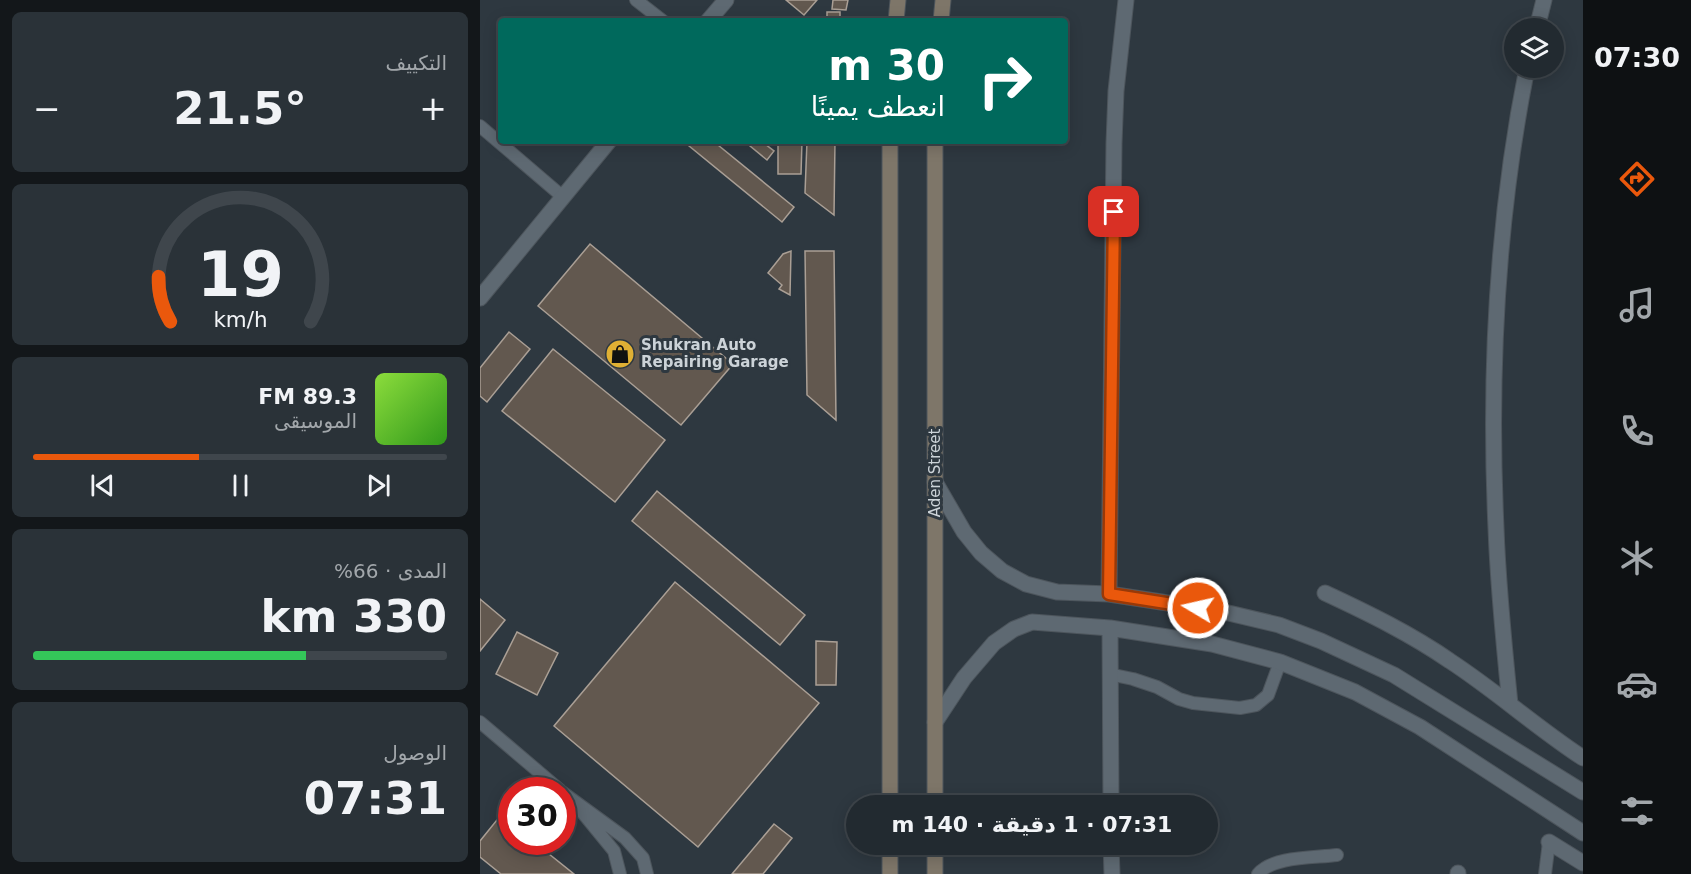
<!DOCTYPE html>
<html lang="ar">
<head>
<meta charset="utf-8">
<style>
	:root { --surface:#222a30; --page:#2a3238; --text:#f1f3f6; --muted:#a2a7ab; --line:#3f464c; --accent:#ea580c }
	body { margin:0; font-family:"DejaVu Sans","Noto Sans Arabic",sans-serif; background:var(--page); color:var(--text); direction:rtl; height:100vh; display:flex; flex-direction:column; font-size:22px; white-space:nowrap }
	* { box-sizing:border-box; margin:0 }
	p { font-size:20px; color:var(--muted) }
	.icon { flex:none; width:33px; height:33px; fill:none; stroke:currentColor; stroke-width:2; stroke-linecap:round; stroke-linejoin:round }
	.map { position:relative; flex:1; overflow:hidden; direction:ltr }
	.panel { display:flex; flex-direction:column; gap:12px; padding:12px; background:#13171a; width:480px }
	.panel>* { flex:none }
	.top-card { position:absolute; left:18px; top:18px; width:570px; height:126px; border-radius:6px; box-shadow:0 3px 15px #0003,0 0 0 2px var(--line); direction:rtl; background:#00695c; color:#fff; overflow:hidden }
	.controls { position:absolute; left:1024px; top:18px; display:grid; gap:12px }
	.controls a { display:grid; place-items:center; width:60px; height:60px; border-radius:50%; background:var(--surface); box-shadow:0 3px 15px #0003,0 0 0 2px var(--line); font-size:30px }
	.speed { position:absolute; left:18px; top:777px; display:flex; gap:12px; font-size:30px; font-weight:700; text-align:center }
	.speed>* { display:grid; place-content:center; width:78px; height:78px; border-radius:50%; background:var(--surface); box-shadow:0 3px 15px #0003,0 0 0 2px var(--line); line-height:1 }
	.speed .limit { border:9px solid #d22; background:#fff; color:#111 }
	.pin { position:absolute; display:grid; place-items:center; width:51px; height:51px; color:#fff; margin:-26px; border-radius:12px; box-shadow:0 3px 9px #0006 }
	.me { position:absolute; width:66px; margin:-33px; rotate:279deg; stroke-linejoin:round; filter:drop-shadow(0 0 4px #0008) }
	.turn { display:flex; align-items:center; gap:21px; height:126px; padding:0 24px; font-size:27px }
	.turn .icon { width:78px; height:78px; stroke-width:2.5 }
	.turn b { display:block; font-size:42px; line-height:51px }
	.big { font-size:45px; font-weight:700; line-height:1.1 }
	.panel .tile { flex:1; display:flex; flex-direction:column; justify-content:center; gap:9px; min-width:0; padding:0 21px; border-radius:9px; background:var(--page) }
	.panel .dial { align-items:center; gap:0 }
	.dial svg { height:156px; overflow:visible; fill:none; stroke:var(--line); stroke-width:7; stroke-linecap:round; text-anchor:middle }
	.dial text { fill:var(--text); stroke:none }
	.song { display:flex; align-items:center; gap:18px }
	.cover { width:72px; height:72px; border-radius:9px; background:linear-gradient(135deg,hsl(90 70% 55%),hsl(110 70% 35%)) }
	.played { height:6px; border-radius:3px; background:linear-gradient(90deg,var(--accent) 40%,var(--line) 40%) }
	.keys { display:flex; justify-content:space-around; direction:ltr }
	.heat { display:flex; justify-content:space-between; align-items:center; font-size:33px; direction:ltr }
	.charge { height:9px; border-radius:4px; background:linear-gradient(90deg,#34c759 66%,var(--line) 0) }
	.trip { position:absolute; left:366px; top:795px; width:372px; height:60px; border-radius:30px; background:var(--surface); box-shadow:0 3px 15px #0003,0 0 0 2px var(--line); font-weight:700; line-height:60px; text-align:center; direction:rtl }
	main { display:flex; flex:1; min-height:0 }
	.tabs { display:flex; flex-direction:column; width:108px; justify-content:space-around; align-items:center; background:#0e1113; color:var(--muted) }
	.tabs .icon { width:42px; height:42px }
	.tabs .current { color:var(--accent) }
	.tabs b { font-size:27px; color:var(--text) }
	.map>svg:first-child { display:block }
</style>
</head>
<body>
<main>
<nav class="tabs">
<b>07:30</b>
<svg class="icon current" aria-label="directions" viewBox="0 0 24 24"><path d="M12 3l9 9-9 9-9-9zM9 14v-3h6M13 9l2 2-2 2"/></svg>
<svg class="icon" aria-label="music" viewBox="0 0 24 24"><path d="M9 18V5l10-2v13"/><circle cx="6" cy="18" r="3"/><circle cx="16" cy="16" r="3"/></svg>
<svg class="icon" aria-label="phone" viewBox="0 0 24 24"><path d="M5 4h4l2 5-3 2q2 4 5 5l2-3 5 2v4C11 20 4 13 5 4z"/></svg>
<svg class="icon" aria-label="climate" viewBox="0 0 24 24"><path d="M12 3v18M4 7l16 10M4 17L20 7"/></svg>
<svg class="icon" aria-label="car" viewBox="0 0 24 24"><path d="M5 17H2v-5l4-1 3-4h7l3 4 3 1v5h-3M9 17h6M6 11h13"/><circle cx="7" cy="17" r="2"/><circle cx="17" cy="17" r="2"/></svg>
<svg class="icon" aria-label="filters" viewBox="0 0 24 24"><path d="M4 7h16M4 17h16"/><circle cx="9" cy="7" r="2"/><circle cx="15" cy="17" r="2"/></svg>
</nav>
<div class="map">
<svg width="1103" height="874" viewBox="0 0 1103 874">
	<rect width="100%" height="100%" fill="#2e3840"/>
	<path fill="#62584f" stroke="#aa9f95" stroke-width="1.5" d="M306 0H337L324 15Z
		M353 0H368L366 10 352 9Z
		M347 12H360V21H347Z
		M203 141H233L314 207 302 222Z
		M264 141H281L294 151 287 160Z
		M298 141H322L321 174H298Z
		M327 141H355L354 215 325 193Z
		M110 244 253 364 201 425 58 306Z
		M311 251 310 295 299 289 302 285 288 273 303 254Z
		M325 251H354L356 420 327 395Z
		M29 332 50 349 7 402 0 396V368Z
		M73 349 185 440 135 502 22 411Z
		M177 491 325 615 300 645 152 521Z
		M195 582 339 703 218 847 74 726Z
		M0 599 25 620 0 651Z
		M37 632 78 653 57 695 16 674Z
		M336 641 357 642 356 685H336Z
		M21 815 32 823V842H54L94 874H21L0 857V841Z
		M294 824 312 838 283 874H252Z"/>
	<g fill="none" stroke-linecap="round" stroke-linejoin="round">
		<g stroke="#4d555c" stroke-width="14">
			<path id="lane" d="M156 0 183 21
				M0 126 83 197
				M629 674 653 679 677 687 699 699 713 703 760 708 776 705 788 695 800 662
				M0 722 80 790
				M82 792 145 838 163 858 167 874
				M102 812 134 851 140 874
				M778 874C793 856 834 858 857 855
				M1065 874 1069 842"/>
		</g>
		<g stroke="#4d555c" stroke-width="17">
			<path id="street" d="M228 21 246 0
				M1057 28 1064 0
				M0 298 129 141
				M455 482 484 532 501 553 522 571 546 584 577 592 629 594 740 611 799 625 841 641 914 675 1103 792
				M845 593C888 613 931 634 970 661 1016 691 1057 728 1103 758
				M629 594 634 143 636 91 646 0
				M630 628 631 806
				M1030 704C1024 645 1018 587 1016 528 1009 376 1017 217 1047 68
				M455 722 484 678 514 643 534 629 552 622 630 628 732 644 800 662 875 692 940 727 1103 833
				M1069 842 1103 863
				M631 844 632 874
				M978 873V874"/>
		</g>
		<g stroke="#4d555c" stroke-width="17">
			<path id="secondary" d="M416 21 418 0
				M461 21 463 0
				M455 141V806
				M410 806V141
				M455 844V874
				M410 874V844"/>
		</g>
		<use href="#lane" stroke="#5e6972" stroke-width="12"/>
		<use href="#street" stroke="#5e6972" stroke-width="15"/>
		<use href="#secondary" stroke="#7e7669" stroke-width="15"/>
	</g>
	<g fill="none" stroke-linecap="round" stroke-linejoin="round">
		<g stroke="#983908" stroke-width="15">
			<path id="route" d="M634 212 629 594 718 608"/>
		</g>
		<use href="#route" stroke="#ea580c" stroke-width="10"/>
	</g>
	<defs>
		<g id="shop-disc" transform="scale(1.5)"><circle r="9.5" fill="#e0b034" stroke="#2e3840"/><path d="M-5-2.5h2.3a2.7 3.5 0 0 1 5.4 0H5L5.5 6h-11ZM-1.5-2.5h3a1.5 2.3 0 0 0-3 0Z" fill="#111"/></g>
	</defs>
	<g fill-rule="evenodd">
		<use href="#shop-disc" x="140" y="354"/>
	</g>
	<g text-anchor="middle" stroke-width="6" stroke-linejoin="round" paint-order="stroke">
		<g font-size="15" font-weight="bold" fill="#ccd3d8" stroke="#2e3840" text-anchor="start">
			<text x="161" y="350">Shukran Auto<tspan x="161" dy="17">Repairing Garage</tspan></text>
		</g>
		<g font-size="15" fill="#ccd3d8" stroke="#2e3840">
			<text transform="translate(455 473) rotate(-90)" y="5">Aden Street</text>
		</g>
	</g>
</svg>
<div class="controls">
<a><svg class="icon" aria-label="layers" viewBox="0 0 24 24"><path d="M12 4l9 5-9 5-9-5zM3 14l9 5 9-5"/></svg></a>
</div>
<div class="speed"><div class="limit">30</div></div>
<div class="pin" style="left:634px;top:212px;background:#d93025"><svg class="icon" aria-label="arrive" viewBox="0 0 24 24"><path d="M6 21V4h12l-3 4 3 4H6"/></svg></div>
<svg class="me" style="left:718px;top:608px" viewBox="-20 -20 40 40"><circle r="17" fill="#ea580c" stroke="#fff" stroke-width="3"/><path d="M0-11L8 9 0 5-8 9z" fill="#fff"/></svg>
<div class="trip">07:31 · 1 دقيقة · 140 m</div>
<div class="top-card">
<div class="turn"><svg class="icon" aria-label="right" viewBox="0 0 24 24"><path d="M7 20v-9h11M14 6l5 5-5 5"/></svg><div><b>30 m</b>انعطف يمينًا</div></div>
</div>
</div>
<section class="panel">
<div class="tile"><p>التكييف</p>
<div class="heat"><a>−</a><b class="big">21.5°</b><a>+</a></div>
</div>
<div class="tile dial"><svg viewBox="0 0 100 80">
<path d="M14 69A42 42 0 1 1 86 69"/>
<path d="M14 69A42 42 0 0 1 8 46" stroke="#ea580c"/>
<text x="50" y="56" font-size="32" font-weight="700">19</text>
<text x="50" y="72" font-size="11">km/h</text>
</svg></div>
<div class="tile">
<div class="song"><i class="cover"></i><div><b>89.3 FM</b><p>الموسيقى</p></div></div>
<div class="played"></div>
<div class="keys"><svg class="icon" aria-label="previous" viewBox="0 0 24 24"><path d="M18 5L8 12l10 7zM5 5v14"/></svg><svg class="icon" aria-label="pause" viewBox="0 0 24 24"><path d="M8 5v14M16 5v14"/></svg><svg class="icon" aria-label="next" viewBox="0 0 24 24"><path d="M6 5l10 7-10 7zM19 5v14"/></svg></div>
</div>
<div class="tile"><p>المدى · 66%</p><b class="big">330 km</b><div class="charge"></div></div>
<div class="tile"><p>الوصول</p><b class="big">07:31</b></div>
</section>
</main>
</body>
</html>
